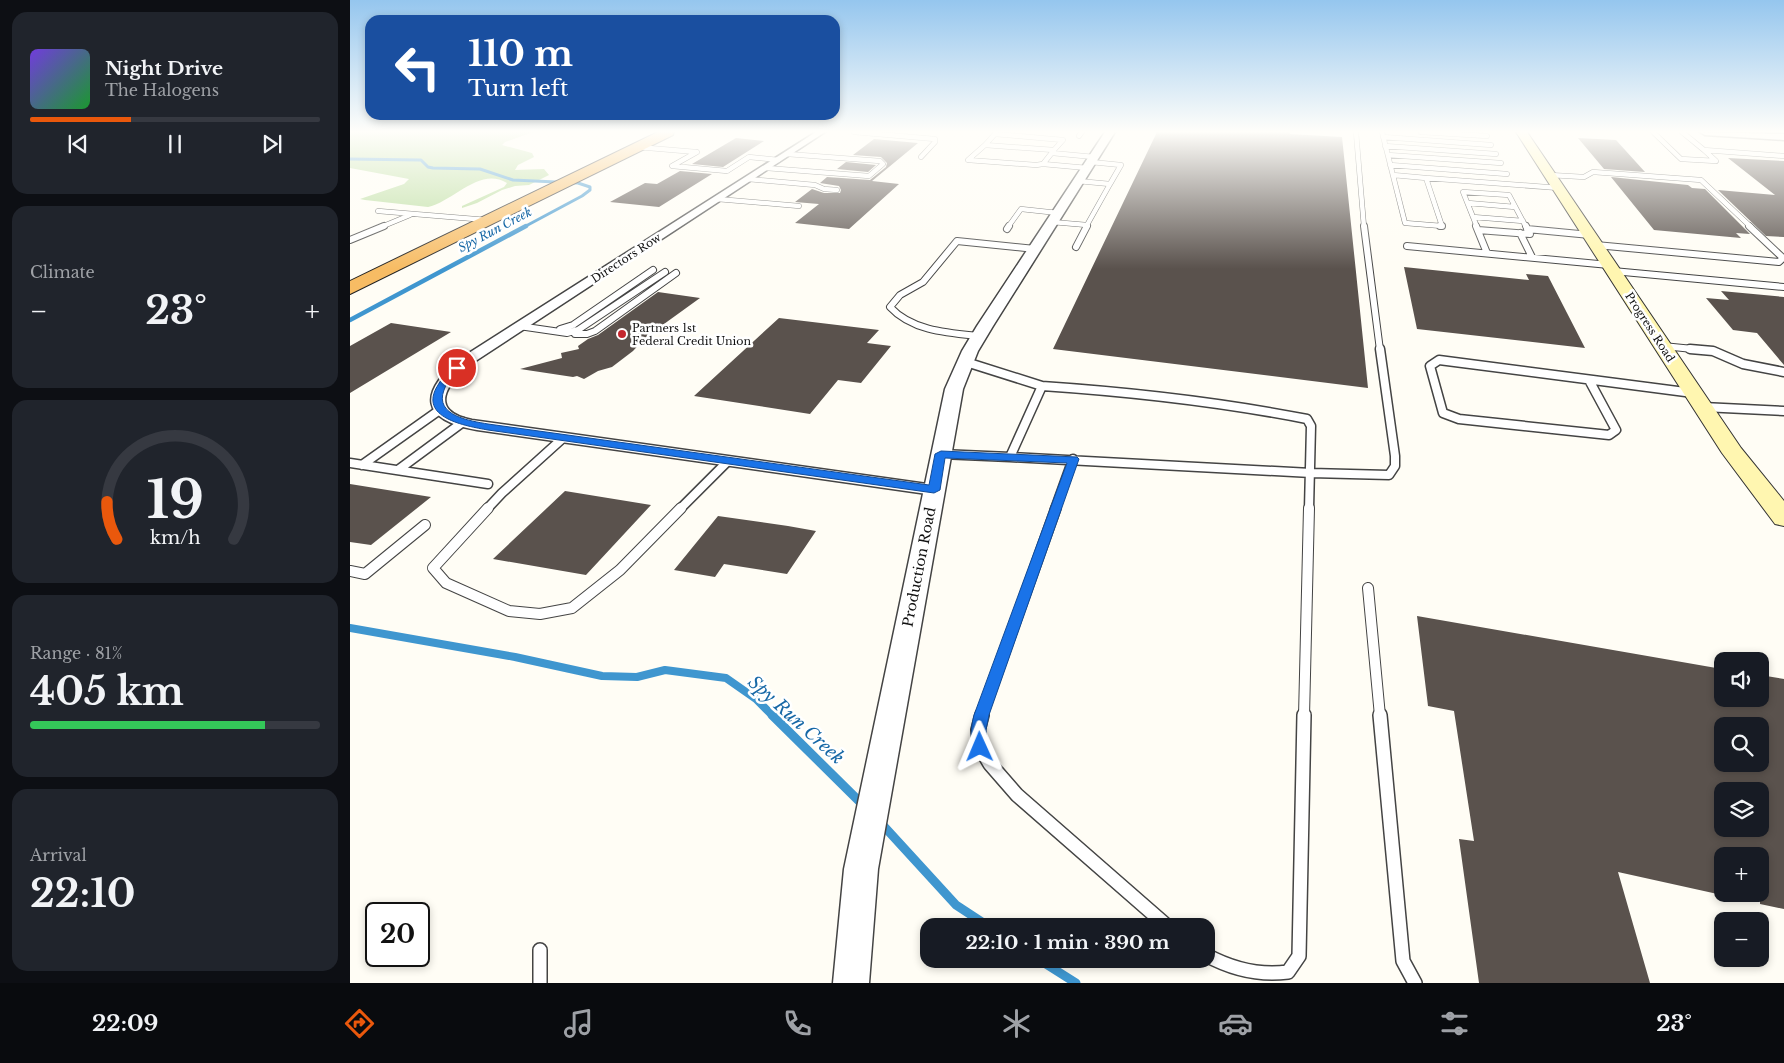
<!DOCTYPE html>
<html lang="en">
<head>
<meta charset="utf-8">
<style>
	:root { --surface:#171b24; --page:#20242c; --text:#f1f3f6; --muted:#9ea1a6; --line:#363941; --accent:#ea580c }
	body { margin:0; font-family:"Libre Baskerville",serif; background:var(--page); color:var(--text); height:100vh; display:flex; flex-direction:column; font-size:19px; white-space:nowrap }
	* { box-sizing:border-box; margin:0 }
	p { font-size:16px; color:var(--muted) }
	.icon { flex:none; width:28px; height:28px; fill:none; stroke:currentColor; stroke-width:2; stroke-linecap:round; stroke-linejoin:round }
	.map { position:relative; flex:1; overflow:hidden }
	.panel { display:flex; flex-direction:column; gap:12px; padding:12px; background:#0d0f14; width:350px }
	.panel>* { flex:none }
	.guide { position:absolute; left:15px; top:15px; width:475px; height:105px; border-radius:15px; box-shadow:0 2px 8px #0003; background:#1a4fa0; color:#fff; overflow:hidden }
	.tools { position:absolute; left:1364px; top:652px; display:grid; gap:10px }
	.tools a { display:grid; place-items:center; width:55px; height:55px; border-radius:10px; background:var(--surface); box-shadow:0 2px 8px #0003; font-size:25px }
	.speed { position:absolute; left:15px; top:902px; display:flex; gap:10px; font-size:25px; font-weight:700; text-align:center }
	.speed>* { display:grid; place-content:center; width:65px; height:65px; border-radius:50%; background:var(--surface); box-shadow:0 2px 8px #0003; line-height:1 }
	.speed .limit { border:2px solid #111; border-radius:8px; background:#fff; color:#111 }
	.pin { position:absolute; display:grid; place-items:center; width:42px; height:42px; color:#fff; margin:-21px; border:2px solid #fff; border-radius:50%; box-shadow:0 1px 5px #0007 }
	.me { position:absolute; width:55px; margin:-28px; rotate:359deg; stroke-linejoin:round; filter:drop-shadow(0 0 4px #0008) }
	.turn { display:flex; align-items:center; gap:18px; height:105px; padding:0 20px; font-size:22px }
	.turn .icon { width:65px; height:65px; stroke-width:2.5 }
	.turn b { display:block; font-size:35px; line-height:42px }
	.big { font-size:38px; font-weight:700; line-height:1.1 }
	.panel .tile { flex:1; display:flex; flex-direction:column; justify-content:center; gap:8px; min-width:0; padding:0 18px; border-radius:15px; background:var(--page) }
	.panel .dial { align-items:center; gap:0 }
	.dial svg { height:130px; overflow:visible; fill:none; stroke:var(--line); stroke-width:7; stroke-linecap:round; text-anchor:middle }
	.dial text { fill:var(--text); stroke:none }
	.song { display:flex; align-items:center; gap:15px }
	.cover { width:60px; height:60px; border-radius:8px; background:linear-gradient(135deg,hsl(260 70% 55%),hsl(130 70% 35%)) }
	.played { height:5px; border-radius:2px; background:linear-gradient(90deg,var(--accent) 35%,var(--line) 35%) }
	.keys { display:flex; justify-content:space-around; direction:ltr }
	.heat { display:flex; justify-content:space-between; align-items:center; font-size:28px; direction:ltr }
	.charge { height:8px; border-radius:4px; background:linear-gradient(90deg,#34c759 81%,var(--line) 0) }
	.trip { position:absolute; left:570px; top:918px; width:295px; height:50px; border-radius:15px; background:var(--surface); box-shadow:0 2px 8px #0003; font-weight:700; line-height:50px; text-align:center }
	.tabs { display:flex; height:80px; justify-content:space-around; align-items:center; background:#090b0e; color:var(--muted) }
	.tabs .icon { width:35px; height:35px }
	.tabs .active { color:var(--accent) }
	.tabs b { font-size:22px; color:var(--text) }
	main { display:flex; flex:1; min-height:0 }
	.map>svg:first-child { display:block }
</style>
</head>
<body>
<main>
<section class="panel">
<div class="tile">
<div class="song"><i class="cover"></i><div><b>Night Drive</b><p>The Halogens</p></div></div>
<div class="played"></div>
<div class="keys"><svg class="icon" aria-label="previous" viewBox="0 0 24 24"><path d="M18 5L8 12l10 7zM5 5v14"/></svg><svg class="icon" aria-label="pause" viewBox="0 0 24 24"><path d="M8 5v14M16 5v14"/></svg><svg class="icon" aria-label="next" viewBox="0 0 24 24"><path d="M6 5l10 7-10 7zM19 5v14"/></svg></div>
</div>
<div class="tile"><p>Climate</p>
<div class="heat"><a>−</a><b class="big">23°</b><a>+</a></div>
</div>
<div class="tile dial"><svg viewBox="0 0 100 80">
<path d="M14 69A42 42 0 1 1 86 69"/>
<path d="M14 69A42 42 0 0 1 8 46" stroke="#ea580c"/>
<text x="50" y="56" font-size="32" font-weight="700">19</text>
<text x="50" y="72" font-size="11">km/h</text>
</svg></div>
<div class="tile"><p>Range · 81%</p><b class="big">405 km</b><div class="charge"></div></div>
<div class="tile"><p>Arrival</p><b class="big">22:10</b></div>
</section>
<div class="map">
<svg width="1434" height="983" viewBox="0 0 1434 983">
	<rect width="100%" height="100%" fill="#fffdf5"/>
	<path fill="#b9dc9c" d="M0 132H183L155 142 152 145 182 153 184 157 168 165 165 170 194 169 199 175 179 185 165 186 152 190 127 203 112 208V206L154 187 157 183C130 166 104 201 78 207L15 200 10 199 54 184 59 179 0 168Z"/>
	<g fill="none" stroke-linecap="round" stroke-linejoin="round">
		<path stroke="#3f96cf" stroke-width="3" d="M0 159 71 160 78 167 83 168 130 169 163 180 228 183 240 187V190L232 196 174 227"/>
		<path stroke="#3f96cf" stroke-width="4.5" d="M0 320 176 226"/>
		<path stroke="#3f96cf" stroke-width="8" d="M0 628 165 657 252 676 287 677 315 670 376 678 406 699 423 716"/>
		<path stroke="#3f96cf" stroke-width="9" d="M422 715 514 806
			M530 822 606 905 638 926
			M688 959 726 983"/>
	</g>
	<path fill="#5a524d" fill-rule="evenodd" d="M807 132H940V134L992 137 1018 388 703 349Z
		M386 138 414 141 373 167 342 164Z
		M1228 138 1266 140 1295 172 1254 169Z
		M524 139 568 143 522 181 549 184 499 229 445 223 469 204 445 202 462 189 474 193H490L491 190 489 186 470 183 477 177 520 180 536 167 537 163 531 157 503 155Z
		M1378 158 1434 161V237L1416 236 1368 190 1425 195Z
		M496 162 526 165 518 172 487 169Z
		M330 171 362 174 309 207 260 202 295 183 307 184Z
		M1261 177 1338 185 1342 188 1355 189 1400 234 1386 233 1391 238 1304 230Z
		M1054 267 1179 280 1176 274 1198 276 1235 348 1067 329Z
		M1371 291 1434 297V365L1407 333 1383 330 1356 298 1379 300Z
		M308 292 350 298 296 337 283 351 262 367 248 371 234 379 227 376 223 377 170 369 212 358 211 353 229 349 228 346 238 339 248 335Z
		M429 318 529 330 517 343 541 346 511 383 488 380 460 414 344 396Z
		M41 323 101 332 0 393V346Z
		M0 484 81 497 21 545 0 542Z
		M215 491 301 505 236 575 143 559Z
		M368 516 438 526 466 531 437 574 374 564 365 577 324 570Z
		M1067 616 1372 669V699H1410V675L1434 679V909L1410 904V856H1372V895L1268 872 1300 983H1129L1109 839 1124 841 1104 711 1078 706ZM1372 726H1410V764H1372ZM1372 791H1410V829H1372Z"/>
	<g fill="none" stroke-linecap="round" stroke-linejoin="round">
		<g stroke="#444" stroke-width="5.5">
			<path id="service-far4" d="M504 132 585 139V142L571 157
				M1006 132 1014 227
				M1032 132 1055 223 1092 226 1076 178 1209 188
				M1071 132 1137 136
				M1303 132 1331 159 1366 161 1354 150
				M1332 132 1354 150 1434 156
				M729 136 732 132
				M1033 137 1141 145
				M635 145 704 150 693 164 686 165 618 160Z
				M635 145 645 134 713 140 704 150
				M1035 146 1146 154
				M287 147 346 152
				M347 152 322 166 377 171 399 157 428 160
				M702 153 744 157
				M1038 155 1151 163
				M693 164 737 168
				M1040 165 1157 174
				M416 168 519 176 533 164 530 161 437 154
				M1043 175 1076 178
				M1200 175 1234 177 1243 172 1351 180 1401 227
				M398 179 465 185 474 189 487 190
				M728 181 760 184 771 165 741 162
				M367 199 449 206
				M1118 203 1165 207
				M28 211 137 220
				M1123 217 1173 221
				M702 222 737 225 760 184
				M31 227 60 215
				M658 227 671 209 708 213
				M736 227 737 225
				M1127 227 1113 192 1159 195 1176 227"/>
		</g>
		<g stroke="#444" stroke-width="8">
			<path id="service-far3" d="M1014 226 1030 350
				M1090 226H1092
				M1126 226 1137 253
				M657 229 659 226
				M1177 229 1240 235
				M1128 230 1180 234 1176 226
				M1170 233 1182 257
				M0 240 34 226
				M1246 245 1429 262 1433 258 1399 226
				M1057 246 1259 265
				M726 247 737 226
				M1263 271 1434 287
				M169 326 217 333 228 330 315 272
				M210 329 223 325 303 270
				M225 334H237L245 331 326 273
				M629 336C598 333 562 331 540 307L550 295 573 282 607 241 685 249
				M1313 346 1353 350"/>
		</g>
		<g stroke="#444" stroke-width="11">
			<path id="service-far2" d="M1340 349 1363 351 1393 364 1434 372
				M1239 380 1266 430 1259 435 1109 419 1093 413 1080 366 1089 360 1343 393
				M692 386C781 392 870 402 957 419L961 426 959 509
				M1353 407 1434 411
				M591 454 660 457 692 386 616 362
				M660 457 961 473 1039 475 1045 466V456L1030 349
				M0 463 138 484
				M12 465 91 409
				M48 470 113 422
				M137 509 152 493 213 438
				M330 509 377 462
				M705 509 723 459"/>
		</g>
		<g stroke="#444" stroke-width="12">
			<path id="service-far1" d="M138 508 83 568 96 583 159 611 190 614 222 608 270 570 331 508
				M0 571 15 574 75 525
				M1018 588 1030 716
				M632 716 706 508
				M954 716 959 508"/>
		</g>
		<g stroke="#444" stroke-width="16">
			<path id="service" d="M632 715 628 730 630 747 640 764 667 795 817 926
				M1030 715 1053 961 1065 983
				M190 950V983
				M856 955C882 969 908 976 938 972L949 956 954 715"/>
		</g>
		<g stroke="#444" stroke-width="3">
			<path id="minor" d="M466 132H475L121 364C97 383 77 411 122 420L584 485 590 486 592 490 590 494 584 495 127 430C70 420 68 393 111 358Z"/>
		</g>
		<g stroke="#444" stroke-width="3">
			<path id="tertiary" d="M755 132H765L643 326 628 351 613 389 528 869 519 983H483L494 869 595 389 612 351 627 326Z
				M1350 132 1434 134V140L1355 135Z"/>
		</g>
		<g stroke="#333" stroke-width="2">
			<path id="secondary" d="M1166 132H1177L1391 448 1434 501V526L1425 524 1372 453Z"/>
		</g>
		<g stroke="#222" stroke-width="2">
			<path id="trunk" d="M308 132H324L323 135 0 294V281Z"/>
		</g>
		<use href="#service-far4" stroke="#fff" stroke-width="4.5"/>
		<use href="#service-far3" stroke="#fff" stroke-width="6"/>
		<use href="#service-far2" stroke="#fff" stroke-width="8"/>
		<use href="#service-far1" stroke="#fff" stroke-width="10"/>
		<use href="#service" stroke="#fff" stroke-width="13"/>
		<use href="#minor" fill="#fff" fill-rule="evenodd"/>
		<use href="#tertiary" fill="#fff" fill-rule="evenodd"/>
		<use href="#secondary" fill="#fff6b0" fill-rule="evenodd"/>
		<use href="#trunk" fill="#f7bc64" fill-rule="evenodd"/>
	</g>
	<linearGradient id="sky" x2="0" y2="1"><stop stop-color="#95c6ee"/><stop offset="0.49" stop-color="#fffefa"/><stop offset="1" stop-color="#fffefa" stop-opacity="0"/></linearGradient>
	<rect width="1434" height="269" fill="url(#sky)"/>
	<path fill="#1a73e8" stroke="#114b97" d="M107 365 112 368C105 375 97 381 94 390 84 416 121 421 138 424L579 485 585 454 591 451 727 457 729 459 639 715 636 730 638 747 636 752 630 754 625 752C619 740 621 727 624 715L717 463 595 458 590 490 584 493 138 430C116 426 67 418 88 385 93 377 98 368 107 365Z"/>
	<circle fill="#c4262e" stroke="#fff" stroke-width="2" cx="272" cy="334" r="5"/>
	<g text-anchor="middle" stroke-width="5" stroke-linejoin="round" paint-order="stroke">
		<g font-size="11" fill="#111" stroke="#fff">
			<text transform="translate(276 258) rotate(-33)" y="4">Directors Row</text>
			<text transform="translate(1300 327) rotate(57)" y="4">Progress Road</text>
		</g>
		<g font-size="11" fill="#111" stroke="#fff" text-anchor="start">
			<text x="282" y="332">Partners 1st<tspan x="282" dy="13">Federal Credit Union</tspan></text>
		</g>
		<g font-size="12" font-style="italic" fill="#1768a6" stroke="#fff">
			<text transform="translate(145 230) rotate(-28)" y="4">Spy Run Creek</text>
		</g>
		<g font-size="14" fill="#111" stroke="#fff">
			<text transform="translate(569 567) rotate(-79)" y="5">Production Road</text>
		</g>
		<g font-size="18" font-style="italic" fill="#1768a6" stroke="#fff">
			<text transform="translate(446 720) rotate(42)" y="6">Spy Run Creek</text>
		</g>
	</g>
</svg>
<div class="tools">
<a><svg class="icon" aria-label="sound" viewBox="0 0 24 24"><path d="M4 9h4l5-4v14l-5-4H4zM17 9q2 3 0 6"/></svg></a>
<a><svg class="icon" aria-label="search" viewBox="0 0 24 24"><circle cx="10" cy="10" r="6"/><path d="M15 15l6 6"/></svg></a>
<a><svg class="icon" aria-label="layers" viewBox="0 0 24 24"><path d="M12 4l9 5-9 5-9-5zM3 14l9 5 9-5"/></svg></a>
<a>+</a>
<a>−</a>
</div>
<div class="speed"><div class="limit">20</div></div>
<div class="pin" style="left:107px;top:368px;background:#d93025"><svg class="icon" aria-label="arrive" viewBox="0 0 24 24"><path d="M6 21V4h12l-3 4 3 4H6"/></svg></div>
<svg class="me" style="left:630px;top:747px" viewBox="-20 -20 40 40"><path d="M0-17L14 15 0 8-14 15z" fill="#1a73e8" stroke="#fff" stroke-width="4"/></svg>
<div class="trip">22:10 · 1 min · 390 m</div>
<div class="guide">
<div class="turn"><svg class="icon" aria-label="left" viewBox="0 0 24 24"><path d="M17 20v-9H6M10 6l-5 5 5 5"/></svg><div><b>110 m</b>Turn left</div></div>
</div>
</div>
</main>
<nav class="tabs">
<b>22:09</b>
<svg class="icon active" aria-label="directions" viewBox="0 0 24 24"><path d="M12 3l9 9-9 9-9-9zM9 14v-3h6M13 9l2 2-2 2"/></svg>
<svg class="icon" aria-label="music" viewBox="0 0 24 24"><path d="M9 18V5l10-2v13"/><circle cx="6" cy="18" r="3"/><circle cx="16" cy="16" r="3"/></svg>
<svg class="icon" aria-label="phone" viewBox="0 0 24 24"><path d="M5 4h4l2 5-3 2q2 4 5 5l2-3 5 2v4C11 20 4 13 5 4z"/></svg>
<svg class="icon" aria-label="climate" viewBox="0 0 24 24"><path d="M12 3v18M4 7l16 10M4 17L20 7"/></svg>
<svg class="icon" aria-label="car" viewBox="0 0 24 24"><path d="M5 17H2v-5l4-1 3-4h7l3 4 3 1v5h-3M9 17h6M6 11h13"/><circle cx="7" cy="17" r="2"/><circle cx="17" cy="17" r="2"/></svg>
<svg class="icon" aria-label="filters" viewBox="0 0 24 24"><path d="M4 7h16M4 17h16"/><circle cx="9" cy="7" r="2"/><circle cx="15" cy="17" r="2"/></svg>
<b>23°</b>
</nav>
</body>
</html>
